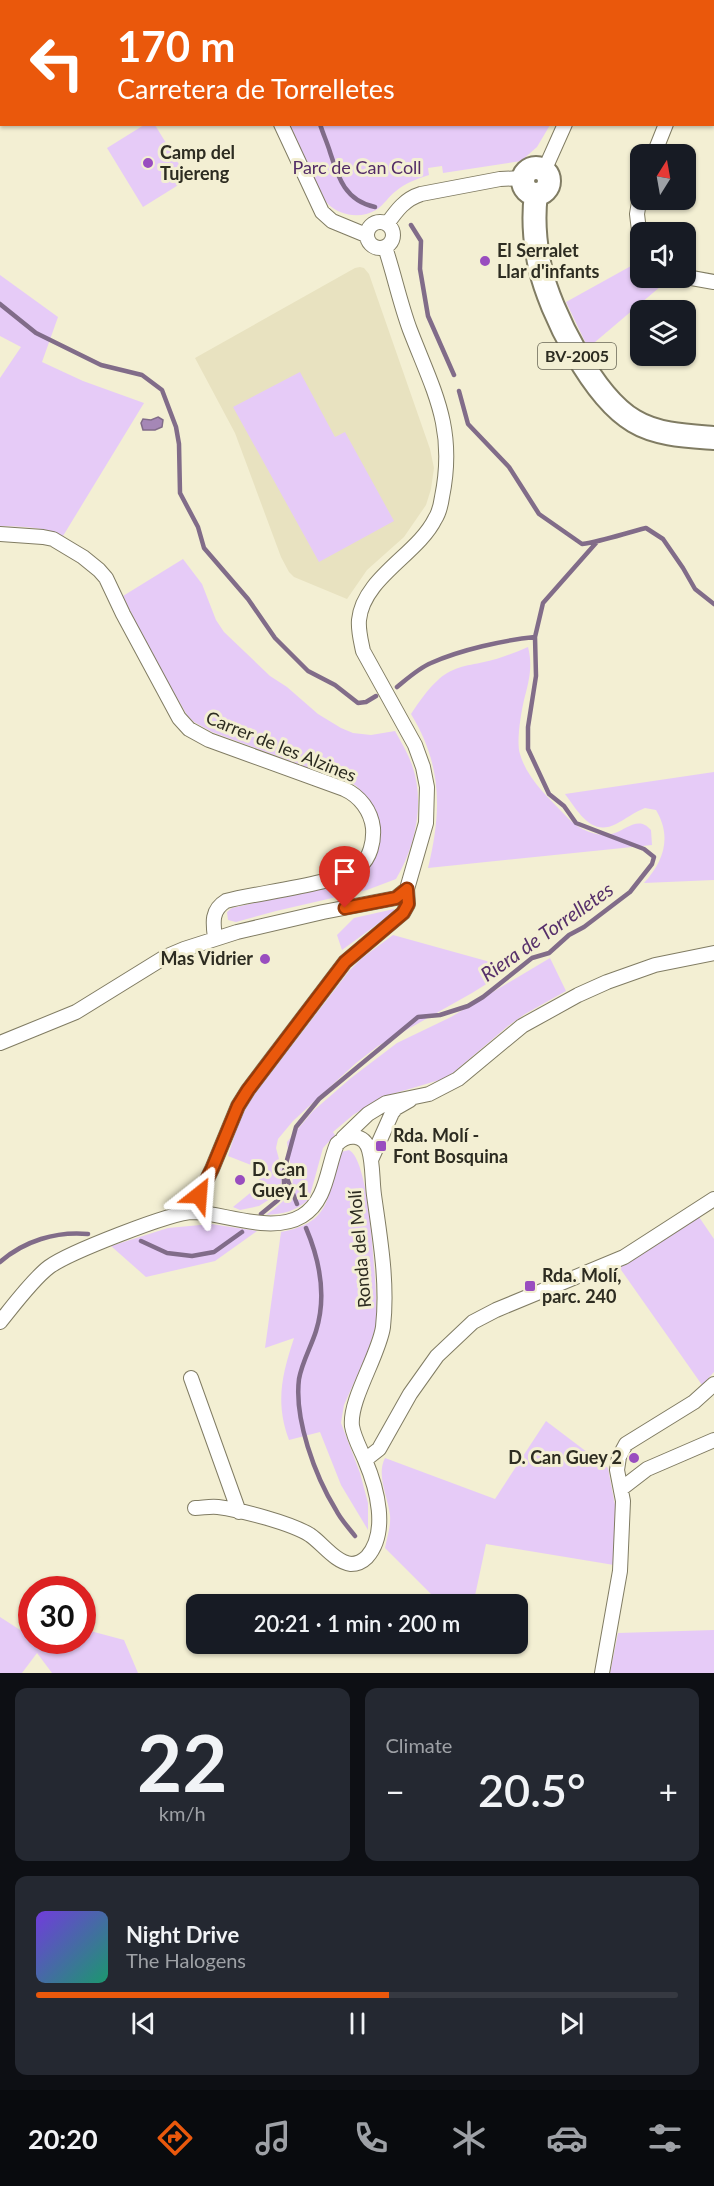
<!DOCTYPE html>
<html lang="en">
<head>
<meta charset="utf-8">
<style>
	:root { --surface:#171b24; --page:#242831; --text:#f1f3f6; --muted:#9ea1a6; --line:#363941; --accent:#ea580c }
	body { margin:0; font-family:Lato,sans-serif; background:var(--page); color:var(--text); height:100vh; display:flex; flex-direction:column; font-size:22px; white-space:nowrap }
	* { box-sizing:border-box; margin:0 }
	p { font-size:20px; color:var(--muted) }
	.icon { flex:none; width:33px; height:33px; fill:none; stroke:currentColor; stroke-width:2; stroke-linecap:round; stroke-linejoin:round }
	.map { position:relative; height:1673px; overflow:hidden }
	.panel { display:flex; flex-direction:column; gap:15px; padding:15px; background:#0d0f14; flex:1 }
	.panel>* { flex:none }
	.top-card { position:absolute; left:0px; top:0px; width:714px; height:126px; box-shadow:0 2px 4px #0004; background:#ea580c; color:#fff; overflow:hidden }
	.needle { width:39px; rotate:11deg }
	.buttons { position:absolute; left:630px; top:144px; display:grid; gap:12px }
	.buttons a { display:grid; place-items:center; width:66px; height:66px; border-radius:12px; background:var(--surface); box-shadow:0 2px 4px #0004; font-size:30px }
	.speed { position:absolute; left:18px; top:1576px; display:flex; gap:12px; font-size:30px; font-weight:700; text-align:center }
	.speed>* { display:grid; place-content:center; width:78px; height:78px; border-radius:50%; background:var(--surface); box-shadow:0 2px 4px #0004; line-height:1 }
	.speed .limit { border:9px solid #d22; background:#fff; color:#111 }
	.pin { position:absolute; display:grid; place-items:center; width:51px; height:51px; color:#fff; margin:-62px -26px; border-radius:50% 50% 50% 0; rotate:-45deg; box-shadow:0 0 6px #0007 }
	.pin .icon { rotate:45deg }
	.me { position:absolute; width:66px; margin:-33px; rotate:28deg; stroke-linejoin:round; filter:drop-shadow(0 0 4px #0008) }
	.turn { display:flex; align-items:center; gap:21px; height:126px; padding:0 18px; font-size:27px }
	.turn .icon { width:78px; height:78px; stroke-width:2.5 }
	.turn b { display:block; font-size:42px; line-height:51px }
	.big { font-size:45px; font-weight:600; line-height:1.1 }
	.panel .card { flex:1; display:flex; flex-direction:column; justify-content:center; gap:9px; min-width:0; padding:0 21px; border-radius:12px; background:var(--page) }
	.panel .dial { align-items:center; gap:0 }
	.dial b { font-size:78px; line-height:1 }
	.song { display:flex; align-items:center; gap:18px }
	.cover { width:72px; height:72px; border-radius:9px; background:linear-gradient(135deg,hsl(260 70% 55%),hsl(160 70% 35%)) }
	.played { height:6px; border-radius:3px; background:linear-gradient(90deg,var(--accent) 55%,var(--line) 55%) }
	.keys { display:flex; justify-content:space-around; direction:ltr }
	.heat { display:flex; justify-content:space-between; align-items:center; font-size:33px; direction:ltr }
	.panel .tiles { flex:1; display:grid; gap:15px; grid-template-columns:1fr 1fr }
	.card:last-child { grid-column:span 2 }
	.trip { position:absolute; left:186px; top:1594px; width:342px; height:60px; border-radius:12px; background:var(--surface); box-shadow:0 2px 4px #0004; font-weight:600; line-height:60px; text-align:center }
	.dock { display:flex; height:96px; justify-content:space-around; align-items:center; background:#090b0e; color:var(--muted) }
	.dock .icon { width:42px; height:42px }
	.dock .current { color:var(--accent) }
	.dock b { font-size:27px; color:var(--text) }
	.map>svg:first-child { display:block }
</style>
</head>
<body>
<div class="map">
<svg width="714" height="1673" viewBox="0 0 714 1673">
	<rect width="100%" height="100%" fill="#f3efd3"/>
	<path fill="#e8e2c0" d="M360 267 364 268 369 274 430 449 434 468 431 489 426 505 404 537 367 570 347 599 294 577 289 572 281 557 235 433 195 358 355 268Z"/>
	<path fill="#e6cbf7" d="M218 0H595L596 1 219 2Z
		M144 125H155L188 179 143 207 107 148Z
		M290 125H550L537 147 521 161 443 173 442 166 428 168 429 175C417 179 405 183 396 191 388 197 384 205 376 210 361 219 340 216 328 204 316 193 298 142 290 125Z
		M640 261V278H662L667 281 588 348 566 302Z
		M0 275 58 317 42 362 83 381 144 403 63 536C43 526 22 527 0 526V378L21 347 0 336Z
		M300 372 335 437 345 432 394 521 319 562 233 407Z
		M183 559 202 584 216 620 224 632 270 676 287 687 318 714 341 728 353 733 371 735 395 731C401 742 408 753 412 765 425 801 416 846 396 879L367 890 276 911 236 922 228 920 227 912 232 908 349 881C393 863 386 812 355 785L212 732 194 722 187 715 151 653 123 596Z
		M528 647C533 666 529 681 524 700 521 713 516 742 520 754 527 779 549 798 566 816 577 829 598 839 615 833 628 828 639 816 651 830L652 845 428 868C442 810 442 765 411 714 419 702 427 690 437 681 451 667 466 666 484 662 499 659 514 653 528 647Z
		M714 772V880L644 883C664 861 672 837 656 810L645 808C634 812 626 819 616 824 591 837 578 811 565 794Z
		M394 909V912L342 950 337 935 354 918Z
		M393 935 512 968 472 993 378 1046 356 1063 293 1121 278 1139 276 1148 283 1174 280 1189 270 1199 259 1206 240 1210 233 1207 255 1189 260 1178 251 1165 228 1156 238 1124 250 1100 349 971 362 958Z
		M550 958 566 991 525 1014 508 1026 454 1072 443 1079 382 1097 353 1115 333 1132 335 1135 323 1148 309 1199C297 1211 283 1214 266 1215 305 1188 291 1181 287 1142L313 1111 351 1078 397 1043 451 1017Z
		M349 1150C371 1161 375 1285 377 1312L376 1325 368 1351 344 1405 341 1423 360 1473 368 1503V1530L341 1485 320 1432 289 1440C275 1402 282 1375 294 1338L265 1348 281 1232C336 1222 325 1193 341 1152Z
		M699 1217 714 1239V1372L702 1385 619 1267 627 1264Z
		M211 1224 257 1231 215 1261 146 1277 111 1246 168 1228Z
		M546 1421 608 1468 615 1505 614 1565 486 1544 473 1605H442L385 1548C387 1537 391 1527 390 1515 388 1497 376 1475 385 1458L495 1499Z
		M0 1617 31 1637 32 1641H82L83 1629 124 1640 138 1673H52L37 1653 22 1673H0Z
		M714 1630V1673H610L618 1633Z"/>
	<path fill="#a587b6" stroke="#816c89" stroke-width="1.5" d="M158 417 163 420 162 427 155 430H143L141 423 143 419 151 420Z"/>
	<g fill="none" stroke-linecap="round" stroke-linejoin="round">
		<path stroke="#816c89" stroke-width="4.5" d="M259 0 260 2
			M320 124C323 134 327 142 330 152 338 177 345 201 375 207
			M411 225 421 241 420 269 428 316 454 375
			M0 304 36 333 101 365 142 375 162 390 176 427 179 444 180 493 198 527 204 548 248 599 275 638 308 671 335 685 358 703 366 702 376 696
			M459 391 468 424 509 467 539 514 582 544C604 541 625 533 646 528L663 539 683 568 695 589 714 604
			M397 687C408 678 419 668 431 663 460 650 504 640 535 637L543 603 596 543
			M285 1173 297 1204
			M261 1214 278 1200 284 1189V1171L296 1127 319 1099 418 1017 440 1015 468 1006 483 997 532 958 549 953 569 935 584 927 630 892 652 864 654 857 644 849 576 823 564 806 549 794 528 749V727L536 676 535 637
			M306 1228C320 1261 327 1296 316 1331 311 1347 302 1362 299 1379 294 1419 315 1476 336 1510 341 1520 349 1528 355 1536
			M141 1241 167 1253 192 1256 214 1252 242 1232
			M0 1262C24 1241 56 1231 88 1234"/>
		<g stroke="#807c63" stroke-width="16">
			<path id="minor" d="M208 0 209 2
				M619 2 620 0
				M712 62H714
				M281 124 322 212 332 221 366 235
				M654 154 666 124
				M544 171 565 124
				M640 196 637 214 640 239
				M367 235a13 13 0 1 1 26 0a13 13 0 1 1-26 0Z
				M387 224C397 210 405 199 421 194L500 179 523 178
				M686 277 714 282
				M0 534 43 537 53 539 83 557 99 570 106 578 123 614 179 718 189 729 209 740 344 789C360 796 371 811 373 828 374 842 370 858 360 866 337 885 258 892 226 901 211 910 213 923 215 938
				M0 1043 76 1012 165 957 184 949 237 932 323 912 396 898 407 889 426 823 427 787 423 767 415 745 363 651C361 641 358 630 359 620 363 578 418 554 435 519 439 513 441 504 442 497 456 428 434 392 410 330 400 303 394 274 385 247
				M343 1138 368 1114 386 1103 429 1094 458 1079 522 1026 578 995 607 982 655 965 714 953
				M371 1160 392 1113 396 1108 410 1100
				M191 1212 212 1169 238 1106 248 1090 345 962 403 913 408 904 407 889
				M0 1322C13 1306 33 1279 49 1267 68 1253 171 1212 194 1212 226 1214 272 1234 302 1216 327 1201 327 1168 337 1144 347 1134 364 1133 369 1150 373 1164 372 1180 374 1195 380 1238 388 1283 383 1327 379 1355 349 1400 352 1426 354 1438 361 1450 365 1460L379 1449 410 1394 437 1356 473 1322 496 1310 624 1257 714 1199
				M191 1378 239 1512
				M621 1489 647 1469 714 1440
				M195 1508C202 1508 210 1506 218 1507 241 1510 291 1523 310 1535 322 1543 335 1562 351 1564 357 1564 362 1562 367 1557 389 1532 377 1488 365 1460
				M602 1673 620 1571 623 1501 617 1470 619 1457 626 1444 694 1402 714 1384"/>
		</g>
		<g stroke="#807c63" stroke-width="26">
			<path id="primary" d="M523 181a13 13 0 1 1 26 0a13 13 0 1 1-26 0Z
				M536 194C533 217 535 244 540 267 550 312 593 397 634 421 657 435 688 436 714 438"/>
		</g>
		<use href="#minor" stroke="#fff" stroke-width="14"/>
		<use href="#primary" stroke="#fff" stroke-width="22"/>
	</g>
	<g fill="none" stroke-linecap="round" stroke-linejoin="round">
		<g stroke="#983908" stroke-width="15">
			<path id="route" d="M199 1195 212 1169 238 1106 248 1090 345 962 403 913 408 904 407 889 396 898 345 908"/>
		</g>
		<use href="#route" stroke="#ea580c" stroke-width="10"/>
	</g>
	<g fill="#994dbf" stroke="#f3efd3" stroke-width="2">
		<circle cx="148" cy="163" r="6"/>
		<circle cx="485" cy="261" r="6"/>
		<circle cx="265" cy="959" r="6"/>
		<rect x="375" y="1140" width="12" height="12" rx="3"/>
		<circle cx="240" cy="1180" r="6"/>
		<rect x="524" y="1280" width="12" height="12" rx="3"/>
		<circle cx="634" cy="1458" r="6"/>
	</g>
	<g text-anchor="middle" stroke-width="6" stroke-linejoin="round" paint-order="stroke">
		<rect fill="#f3efd3" stroke="#686656" stroke-width="1.5" x="538" y="343" width="78" height="26" rx="4.5"/>
		<g font-size="16" font-weight="bold" fill="#2d2c21">
			<text x="577" y="362">BV-2005</text>
		</g>
		<g font-size="18" font-weight="bold" fill="#2d2c21" stroke="#f3efd3" text-anchor="start">
			<text x="160" y="159">Camp del<tspan x="160" dy="21">Tujereng</tspan></text>
			<text x="497" y="257">El Serralet<tspan x="497" dy="21">Llar d'infants</tspan></text>
			<text x="253" y="965" text-anchor="end">Mas Vidrier</text>
			<text x="393" y="1142">Rda. Molí -<tspan x="393" dy="21">Font Bosquina</tspan></text>
			<text x="252" y="1176">D. Can<tspan x="252" dy="21">Guey 1</tspan></text>
			<text x="542" y="1282">Rda. Molí,<tspan x="542" dy="21">parc. 240</tspan></text>
			<text x="622" y="1464" text-anchor="end">D. Can Guey 2</text>
		</g>
		<g font-size="18" fill="#522b66" stroke="#f3efd3">
			<text x="357" y="174">Parc de Can Coll</text>
		</g>
		<g font-size="18" fill="#2d2c21" stroke="#f3efd3">
			<text transform="translate(281 747) rotate(22)" y="6">Carrer de les Alzines</text>
			<text transform="translate(360 1249) rotate(-95)" y="6">Ronda del Molí</text>
		</g>
		<g font-size="20" font-style="italic" fill="#562f6a" stroke="#f3efd3">
			<text transform="translate(547 932) rotate(-35)" y="7">Riera de Torrelletes</text>
		</g>
	</g>
</svg>
<div class="buttons">
<a><svg class="needle" viewBox="-14 -14 28 28"><path d="M0-13l5 13h-10z" fill="#e53935"/><path d="M0 13l5-13h-10z" fill="#9ea1a6"/></svg></a>
<a><svg class="icon" aria-label="sound" viewBox="0 0 24 24"><path d="M4 9h4l5-4v14l-5-4H4zM17 9q2 3 0 6"/></svg></a>
<a><svg class="icon" aria-label="layers" viewBox="0 0 24 24"><path d="M12 4l9 5-9 5-9-5zM3 14l9 5 9-5"/></svg></a>
</div>
<div class="speed"><div class="limit">30</div></div>
<div class="pin" style="left:345px;top:908px;background:#d93025"><svg class="icon" aria-label="arrive" viewBox="0 0 24 24"><path d="M6 21V4h12l-3 4 3 4H6"/></svg></div>
<svg class="me" style="left:199px;top:1195px" viewBox="-20 -20 40 40"><path d="M0-17L14 15 0 8-14 15z" fill="#ea580c" stroke="#fff" stroke-width="4"/></svg>
<div class="trip">20:21 · 1 min · 200 m</div>
<div class="top-card">
<div class="turn"><svg class="icon" aria-label="left" viewBox="0 0 24 24"><path d="M17 20v-9H6M10 6l-5 5 5 5"/></svg><div><b>170 m</b>Carretera de Torrelletes</div></div>
</div>
</div>
<section class="panel">
<div class="tiles">
<div class="card dial"><b>22</b><p>km/h</p></div>
<div class="card"><p>Climate</p>
<div class="heat"><a>−</a><b class="big">20.5°</b><a>+</a></div>
</div>
<div class="card">
<div class="song"><i class="cover"></i><div><b>Night Drive</b><p>The Halogens</p></div></div>
<div class="played"></div>
<div class="keys"><svg class="icon" aria-label="previous" viewBox="0 0 24 24"><path d="M18 5L8 12l10 7zM5 5v14"/></svg><svg class="icon" aria-label="pause" viewBox="0 0 24 24"><path d="M8 5v14M16 5v14"/></svg><svg class="icon" aria-label="next" viewBox="0 0 24 24"><path d="M6 5l10 7-10 7zM19 5v14"/></svg></div>
</div>
</div>
</section>
<nav class="dock">
<b>20:20</b>
<svg class="icon current" aria-label="directions" viewBox="0 0 24 24"><path d="M12 3l9 9-9 9-9-9zM9 14v-3h6M13 9l2 2-2 2"/></svg>
<svg class="icon" aria-label="music" viewBox="0 0 24 24"><path d="M9 18V5l10-2v13"/><circle cx="6" cy="18" r="3"/><circle cx="16" cy="16" r="3"/></svg>
<svg class="icon" aria-label="phone" viewBox="0 0 24 24"><path d="M5 4h4l2 5-3 2q2 4 5 5l2-3 5 2v4C11 20 4 13 5 4z"/></svg>
<svg class="icon" aria-label="climate" viewBox="0 0 24 24"><path d="M12 3v18M4 7l16 10M4 17L20 7"/></svg>
<svg class="icon" aria-label="car" viewBox="0 0 24 24"><path d="M5 17H2v-5l4-1 3-4h7l3 4 3 1v5h-3M9 17h6M6 11h13"/><circle cx="7" cy="17" r="2"/><circle cx="17" cy="17" r="2"/></svg>
<svg class="icon" aria-label="filters" viewBox="0 0 24 24"><path d="M4 7h16M4 17h16"/><circle cx="9" cy="7" r="2"/><circle cx="15" cy="17" r="2"/></svg>
</nav>
</body>
</html>
